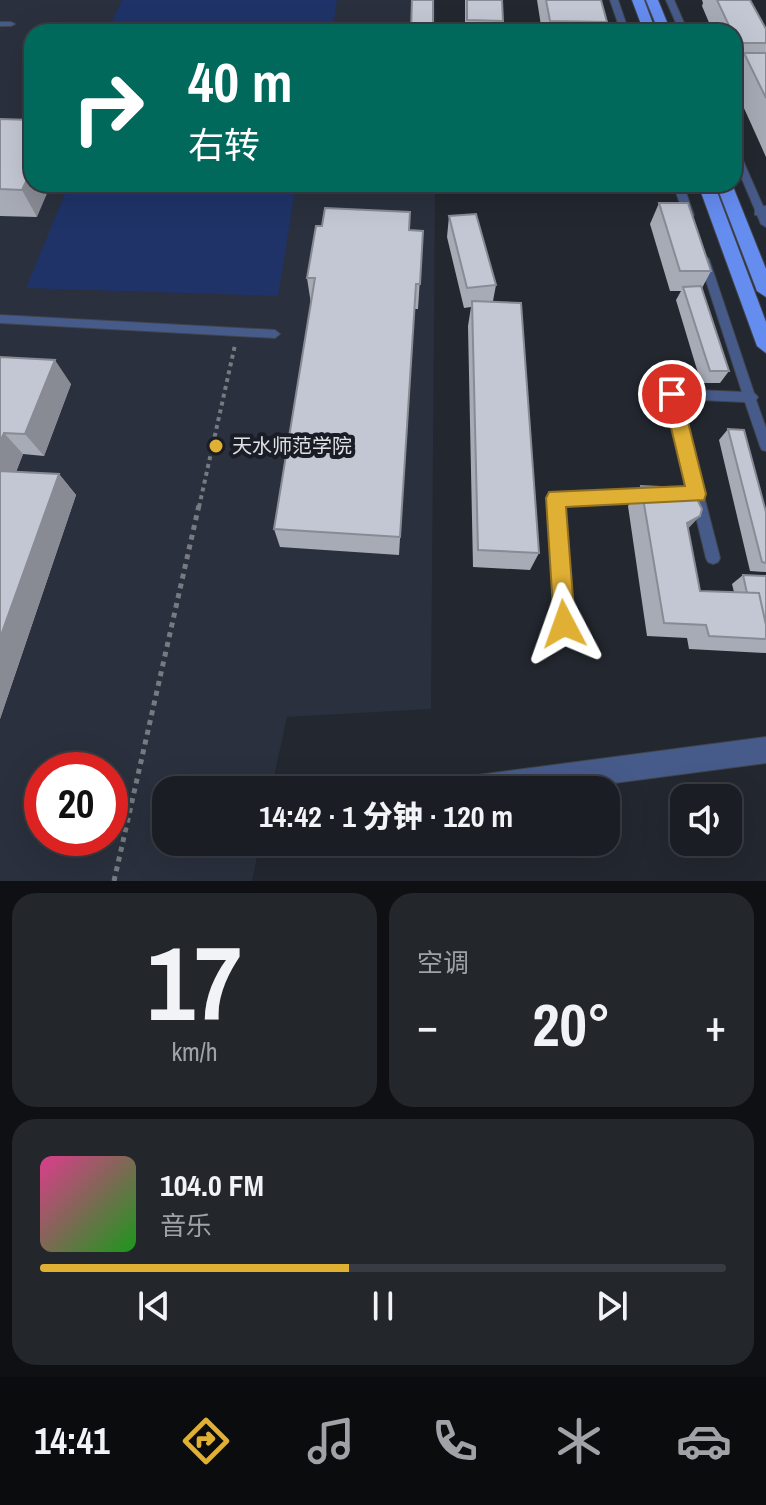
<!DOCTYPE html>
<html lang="zh">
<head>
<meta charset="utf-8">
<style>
	:root { --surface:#1a1d23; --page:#23262b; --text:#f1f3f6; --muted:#9fa2a6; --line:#383b41; --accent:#e0b034 }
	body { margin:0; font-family:"Archivo Narrow","Noto Sans SC",sans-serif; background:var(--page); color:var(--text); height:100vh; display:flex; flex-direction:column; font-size:30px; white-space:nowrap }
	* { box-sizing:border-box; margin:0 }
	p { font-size:26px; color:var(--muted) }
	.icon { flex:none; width:44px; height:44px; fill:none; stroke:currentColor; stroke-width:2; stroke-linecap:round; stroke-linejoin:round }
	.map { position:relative; height:881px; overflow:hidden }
	.side { display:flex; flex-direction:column; gap:12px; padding:12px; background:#0e1013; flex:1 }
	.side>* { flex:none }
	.hud { position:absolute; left:24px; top:24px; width:718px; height:168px; border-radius:24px; box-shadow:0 8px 32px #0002,0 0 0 2px var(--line); background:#00695c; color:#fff; overflow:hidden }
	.buttons { position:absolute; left:670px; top:784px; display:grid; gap:16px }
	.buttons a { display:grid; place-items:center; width:72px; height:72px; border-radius:16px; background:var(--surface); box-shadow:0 8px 32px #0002,0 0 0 2px var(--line); font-size:40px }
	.speed { position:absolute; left:24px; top:752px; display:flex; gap:16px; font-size:40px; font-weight:700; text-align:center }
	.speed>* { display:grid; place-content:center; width:104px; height:104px; border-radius:50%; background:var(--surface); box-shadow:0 8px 32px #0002,0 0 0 2px var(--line); line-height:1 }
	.speed .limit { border:12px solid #d22; background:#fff; color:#111 }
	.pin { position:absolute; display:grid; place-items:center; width:68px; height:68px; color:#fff; margin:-34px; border:4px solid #fff; border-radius:50%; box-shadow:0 2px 8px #0007 }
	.me { position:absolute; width:88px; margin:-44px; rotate:356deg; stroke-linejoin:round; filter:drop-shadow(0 0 6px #0008) }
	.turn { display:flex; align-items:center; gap:28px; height:168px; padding:0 32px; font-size:36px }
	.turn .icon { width:104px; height:104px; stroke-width:2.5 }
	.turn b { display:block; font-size:56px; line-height:68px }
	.big { font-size:60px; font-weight:800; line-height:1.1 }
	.side .card { flex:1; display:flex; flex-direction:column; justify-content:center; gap:12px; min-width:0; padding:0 28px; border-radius:24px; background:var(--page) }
	.side .dial { align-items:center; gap:0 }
	.dial b { font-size:104px; line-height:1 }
	.song { display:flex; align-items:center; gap:24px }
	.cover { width:96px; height:96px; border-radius:12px; background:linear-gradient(135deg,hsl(330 70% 55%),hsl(120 70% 35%)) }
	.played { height:8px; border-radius:4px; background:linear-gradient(90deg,var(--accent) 45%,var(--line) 45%) }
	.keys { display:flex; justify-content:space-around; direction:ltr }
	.heat { display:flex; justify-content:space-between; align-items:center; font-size:44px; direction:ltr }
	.side .tiles { flex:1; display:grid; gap:12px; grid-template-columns:1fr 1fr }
	.card:last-child { grid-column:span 2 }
	.trip { position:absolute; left:152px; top:776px; width:468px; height:80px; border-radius:24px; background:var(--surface); box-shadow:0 8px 32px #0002,0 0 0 2px var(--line); font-weight:800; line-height:80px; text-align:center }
	.tab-bar { display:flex; height:128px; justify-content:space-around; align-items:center; background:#0a0c0e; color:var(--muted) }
	.tab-bar .icon { width:56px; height:56px }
	.tab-bar .current { color:var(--accent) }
	.tab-bar b { font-size:36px; color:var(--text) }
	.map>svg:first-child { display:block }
</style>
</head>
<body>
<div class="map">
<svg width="766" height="881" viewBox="0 0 766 881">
	<rect width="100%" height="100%" fill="#23272f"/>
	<path fill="#2a303d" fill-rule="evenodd" d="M0 0H435L436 32H32V184H435L431 709 287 717 271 790H166V842H260L252 881H0ZM42 770H110V838H42Z"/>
	<path fill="#1f3368" d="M122 0H337L332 32H107Z
		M69 184H296L278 296 26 288Z"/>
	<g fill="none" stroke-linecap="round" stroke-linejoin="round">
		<g stroke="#41454c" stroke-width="2">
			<path id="lane" d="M610 0H618L629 32H621Z
				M666 0H674L688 32H680Z
				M0 22H11L15 24 11 26H0Z
				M734 146 738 149 766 213V227L761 224 734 160Z
				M673 184H683L694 215 692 217 689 218 684 215Z
				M704 255 709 259 754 393 758 397 756 400 766 428V451L762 450 760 446 745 402 679 399 720 558 718 562 713 564 708 562 706 558 666 394 668 391 672 389 742 392 699 259Z
				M0 315 275 330 280 334 275 338 0 323Z
				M650 490 654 492 656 496 654 500 650 502 563 504 571 624 569 629 564 631 559 629 557 624 550 498 552 494Z"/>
		</g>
		<g stroke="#41454c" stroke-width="2">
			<path id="street" d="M766 206V216L755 215V207Z
				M766 737V763L561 790H450L454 781 463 777Z"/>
		</g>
		<g stroke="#41454c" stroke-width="2">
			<path id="primary" d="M632 0H644L656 32H644Z
				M646 0H658L671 32H659Z
				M698 184H714L766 322V353L757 346Z
				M716 184H732L766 269V297L757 291Z"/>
		</g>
		<path stroke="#777b81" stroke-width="4" stroke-dasharray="4 4" stroke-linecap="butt" d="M199 507 235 345"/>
		<path stroke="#777b81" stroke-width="5" stroke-dasharray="5 5" stroke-linecap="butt" d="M114 881 199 505"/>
		<use href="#lane" fill="#475b8b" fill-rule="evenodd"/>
		<use href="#street" fill="#475b8b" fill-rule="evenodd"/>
		<use href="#primary" fill="#658cef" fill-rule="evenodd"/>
	</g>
	<path fill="#a7abb5" d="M465 0H502L503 21 502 31 465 30Z
		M537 0H601L607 22 604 32H542Z
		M702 0H750L766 29V157L734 86V76L739 64H734V32H713L702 6 703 3Z
		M0 119 37 217 0 216Z
		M659 203 711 271 702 288 729 371 720 383H701L676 300 681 291H670L650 224Z
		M410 212 409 231H423L418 309H414L399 555 280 547 274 529 311 304 307 278 322 226Z
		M449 216 496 285 493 301 539 553 530 570 473 567 468 326 471 307 464 308 447 237Z
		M0 357 71 384 44 456 23 454 16 472 59 474 76 495 0 719Z
		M728 429 766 512V572L750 571 719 440Z
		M641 486 688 529 700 591 734 592 732 584 743 575 766 576V653L689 649 687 638 647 636 628 506Z"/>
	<path fill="#888b94" d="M32 169V184H51L37 217 22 190Z
		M55 360 71 384 44 456 25 434Z
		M4 433 23 454 9 490 0 481V442Z
		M59 474 76 495 0 719V638Z
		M700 516 683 534 687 523Z"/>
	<path fill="#c2c7d3" stroke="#888b94" stroke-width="2" d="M412 0H433V32H411Z
		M467 0H502L503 21 467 20Z
		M546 0H601L607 22 550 21Z
		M717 0H750L766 29V43H737L734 36V32H732Z
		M451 30 530 32H451Z
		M744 53H766V98Z
		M0 119 32 120V169L22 190 0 189Z
		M659 203H688L711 271H680Z
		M325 208 410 212 409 230 423 231 420 284H416L400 537 274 529 315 278H307L316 226H322Z
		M476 214 496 285 467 288 449 216Z
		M701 286 729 371H710L683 287Z
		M472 301 521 303 539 553 478 550Z
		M0 357 55 360 25 434 4 433 0 442Z
		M728 429 744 430 766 512V563L762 562Z
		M0 471 59 474 0 638Z
		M641 486 680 488 695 495 702 509 700 516 687 523 700 591 759 593 766 625V639L709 636 706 625 664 623Z
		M743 575 766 576V625L759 593H747Z"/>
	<path fill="#e0b034" stroke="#927222" stroke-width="2" d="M672 387 681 394 706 494 704 500 566 507 575 624 572 632 564 635 557 632 554 624 546 498 549 492 685 486 663 394Z"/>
	<circle fill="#e0b034" stroke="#1a1d25" stroke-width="3" cx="216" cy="446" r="8"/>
	<g text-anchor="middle" stroke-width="8" stroke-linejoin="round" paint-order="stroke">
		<g font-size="20" fill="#dee1e6" stroke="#1a1d25" text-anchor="start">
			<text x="232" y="453">天水师范学院</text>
		</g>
	</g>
</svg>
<div class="buttons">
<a><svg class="icon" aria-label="sound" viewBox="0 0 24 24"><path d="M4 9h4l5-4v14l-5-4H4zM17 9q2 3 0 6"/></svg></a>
</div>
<div class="speed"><div class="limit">20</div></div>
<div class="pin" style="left:672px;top:394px;background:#d93025"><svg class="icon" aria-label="arrive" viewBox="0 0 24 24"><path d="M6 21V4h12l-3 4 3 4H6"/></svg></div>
<svg class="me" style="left:564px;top:624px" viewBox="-20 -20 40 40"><path d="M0-17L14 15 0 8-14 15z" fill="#e0b034" stroke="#fff" stroke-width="4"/></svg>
<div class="trip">14:42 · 1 分钟 · 120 m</div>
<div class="hud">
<div class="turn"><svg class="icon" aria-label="right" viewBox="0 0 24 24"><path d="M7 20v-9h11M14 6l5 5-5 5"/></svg><div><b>40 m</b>右转</div></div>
</div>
</div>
<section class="side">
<div class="tiles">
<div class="card dial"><b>17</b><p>km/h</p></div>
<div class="card"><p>空调</p>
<div class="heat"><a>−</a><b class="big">20°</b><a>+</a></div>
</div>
<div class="card">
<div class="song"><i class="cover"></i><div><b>104.0 FM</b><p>音乐</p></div></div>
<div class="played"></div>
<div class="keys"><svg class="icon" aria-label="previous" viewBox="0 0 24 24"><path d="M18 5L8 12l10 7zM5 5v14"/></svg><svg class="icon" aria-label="pause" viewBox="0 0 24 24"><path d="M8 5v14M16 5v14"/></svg><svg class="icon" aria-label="next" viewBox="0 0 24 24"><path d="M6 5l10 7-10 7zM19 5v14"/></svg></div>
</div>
</div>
</section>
<nav class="tab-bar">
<b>14:41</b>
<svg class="icon current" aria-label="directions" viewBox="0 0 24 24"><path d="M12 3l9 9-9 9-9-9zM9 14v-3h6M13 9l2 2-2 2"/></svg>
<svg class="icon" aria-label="music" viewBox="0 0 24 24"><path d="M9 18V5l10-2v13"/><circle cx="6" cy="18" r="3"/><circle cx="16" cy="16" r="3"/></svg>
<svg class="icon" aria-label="phone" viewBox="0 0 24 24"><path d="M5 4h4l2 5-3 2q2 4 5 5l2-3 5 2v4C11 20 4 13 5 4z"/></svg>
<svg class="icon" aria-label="climate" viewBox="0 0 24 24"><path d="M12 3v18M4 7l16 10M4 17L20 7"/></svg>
<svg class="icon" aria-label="car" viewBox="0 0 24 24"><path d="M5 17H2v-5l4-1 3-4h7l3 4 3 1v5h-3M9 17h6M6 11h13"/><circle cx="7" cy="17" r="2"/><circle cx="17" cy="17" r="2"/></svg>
</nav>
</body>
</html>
